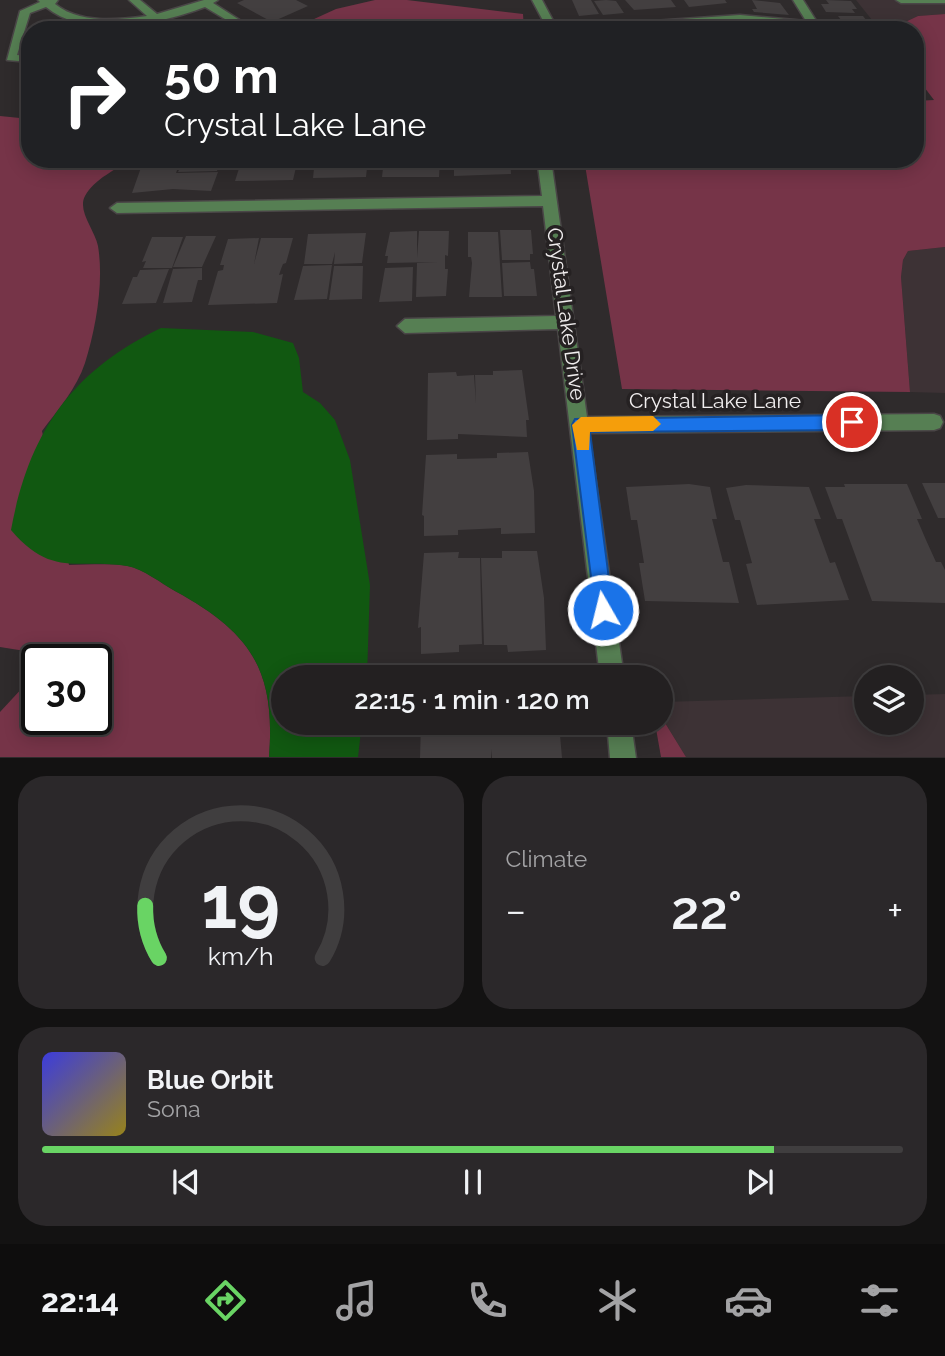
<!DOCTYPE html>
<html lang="en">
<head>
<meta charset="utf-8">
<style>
	:root { --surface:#232021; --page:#2b282a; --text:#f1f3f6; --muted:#a3a3a5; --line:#403e3f; --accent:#69d464 }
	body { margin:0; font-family:Raleway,sans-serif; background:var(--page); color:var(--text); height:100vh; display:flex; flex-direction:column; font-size:26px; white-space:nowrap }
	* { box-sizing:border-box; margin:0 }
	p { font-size:23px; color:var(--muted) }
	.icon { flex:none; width:38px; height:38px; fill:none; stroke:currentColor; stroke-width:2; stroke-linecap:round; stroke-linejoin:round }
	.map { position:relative; height:758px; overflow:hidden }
	.drawer { display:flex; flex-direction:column; gap:18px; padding:18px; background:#131212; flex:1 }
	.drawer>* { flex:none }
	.top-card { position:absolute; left:21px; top:21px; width:903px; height:147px; border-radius:28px; box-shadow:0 4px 18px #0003,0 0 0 2px var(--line); background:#202124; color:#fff; overflow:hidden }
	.tools { position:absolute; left:854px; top:665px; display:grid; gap:14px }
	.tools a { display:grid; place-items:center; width:70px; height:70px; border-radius:50%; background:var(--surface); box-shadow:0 4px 18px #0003,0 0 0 2px var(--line); font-size:35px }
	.speed { position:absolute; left:21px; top:644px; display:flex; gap:14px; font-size:35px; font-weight:700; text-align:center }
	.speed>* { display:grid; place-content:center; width:91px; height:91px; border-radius:50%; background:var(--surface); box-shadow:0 4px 18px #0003,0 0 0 2px var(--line); line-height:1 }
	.speed .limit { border:4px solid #111; border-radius:10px; background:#fff; color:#111 }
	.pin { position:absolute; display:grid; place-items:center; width:60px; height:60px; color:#fff; margin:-30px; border:4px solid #fff; border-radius:50%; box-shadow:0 2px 7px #0007 }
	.me { position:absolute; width:77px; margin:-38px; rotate:352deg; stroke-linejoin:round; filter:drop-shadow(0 0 5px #0008) }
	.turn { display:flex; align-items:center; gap:24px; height:147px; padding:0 28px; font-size:32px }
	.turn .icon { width:91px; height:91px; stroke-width:2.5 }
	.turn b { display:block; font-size:49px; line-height:60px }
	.big { font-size:52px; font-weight:600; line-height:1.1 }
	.drawer .widget { flex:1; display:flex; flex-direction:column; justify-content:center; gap:10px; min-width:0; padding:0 24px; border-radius:28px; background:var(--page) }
	.drawer .dial { align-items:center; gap:0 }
	.dial svg { height:182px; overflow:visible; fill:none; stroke:var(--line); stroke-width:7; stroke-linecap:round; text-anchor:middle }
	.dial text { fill:var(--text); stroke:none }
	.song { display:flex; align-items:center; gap:21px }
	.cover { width:84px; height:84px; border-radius:10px; background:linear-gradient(135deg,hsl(240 70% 55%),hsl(50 70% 35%)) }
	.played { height:7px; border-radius:4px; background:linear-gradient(90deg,var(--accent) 85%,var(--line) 85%) }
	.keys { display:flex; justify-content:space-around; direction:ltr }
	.heat { display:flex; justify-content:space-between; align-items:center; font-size:38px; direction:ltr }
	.drawer .tiles { flex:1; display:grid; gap:18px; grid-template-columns:1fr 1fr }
	.widget:last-child { grid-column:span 2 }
	.trip { position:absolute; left:271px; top:665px; width:402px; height:70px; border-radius:35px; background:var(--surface); box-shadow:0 4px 18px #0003,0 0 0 2px var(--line); font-weight:600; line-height:70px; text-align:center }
	.tab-bar { display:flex; height:112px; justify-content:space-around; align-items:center; background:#0e0d0d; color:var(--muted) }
	.tab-bar .icon { width:49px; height:49px }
	.tab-bar .current { color:var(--accent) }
	.tab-bar b { font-size:32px; color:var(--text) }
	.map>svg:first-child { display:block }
</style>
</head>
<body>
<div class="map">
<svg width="945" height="758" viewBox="0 0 945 758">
	<rect width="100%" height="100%" fill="#2f2b2c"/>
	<path fill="#3d3235" d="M856 0H945V14L918 16 888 30H880Z
		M945 247V393L910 392 901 277 903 260 908 251Z
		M945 694V757H686L662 718V702L866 696V723H912V695Z"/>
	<path fill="#763448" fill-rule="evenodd" d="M375 0H407L523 14 524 30H290L336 9Z
		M945 14V247L908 251 903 260 901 277 910 392 622 389 584 159H915V101L934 100 915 75V30H888L918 16Z
		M0 116 30 119V159H132C117 169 94 179 85 196 77 211 95 230 98 246 104 282 96 328 85 363 77 388 57 411 42 431L69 565C88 565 109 563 128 566 143 569 161 583 175 591 250 632 276 669 269 757H0V712L25 685 30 659 25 651 0 647ZM37 660H96V719H37Z
		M662 718 686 757H661L655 723H662Z"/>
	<path fill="#115811" d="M161 328 253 332 293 343 299 358 303 392 320 403 335 420 350 460 370 585 367 677H284V723H362L358 757H269C276 669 250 632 175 591 161 583 143 569 127 566 76 558 52 578 11 530 29 433 71 371 161 328Z"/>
	<path fill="#433f40" d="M244 0H296L308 6 272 22 237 3Z
		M572 0H591L599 14 579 16Z
		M606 0 616 1 624 13 603 15 594 1Z
		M625 0H671L676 7 634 10Z
		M684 0H725L727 3 689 7Z
		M752 0 780 3 789 15 754 12 752 9H757Z
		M826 0 851 1 857 9H852L855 13 826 12 821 4H829Z
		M838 16H863L870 25H865L868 29H839L833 20H841Z
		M197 19 214 30 176 28Z
		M144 159H181L176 173 218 172 211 191 173 189 132 193Z
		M184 159H221L217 171 178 172Z
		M242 159H298L293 180 235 181Z
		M315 159H368L366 177 313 178Z
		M384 159H440L439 177H382Z
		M454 159H510L511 174 454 176Z
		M500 230H531L533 254H530V260H502Z
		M417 231V258L419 231H449L448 256 445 255V269H448L446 296 416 297 417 263 438 262 387 263 388 256H385L390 232Z
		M468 232H498L502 297H469L472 263 471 257H468Z
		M366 233 362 263 334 264 335 252 332 264H304L308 234Z
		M186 236H216L202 267H173Z
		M152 237H183L172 268H143L146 261 142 262Z
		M259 238 254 264 261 238H293L286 263 283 264 281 269 279 275 283 274 277 303 208 305 218 271 223 270 224 265H220L228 239Z
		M530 262 531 269H534L537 296H504L502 263Z
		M332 265 327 299 294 300 303 266Z
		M334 266H363L362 299 329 300Z
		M413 267 412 301 379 302 385 268Z
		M202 268V280H198L192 302 163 303 173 269Z
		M169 269 156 303 122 304 133 277H137L140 270Z
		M522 370 529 420H526L527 437 458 434V439L427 440 428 373 456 372 457 376 474 375 476 404 475 375H493V371Z
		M528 452 534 491 535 533 501 534V528L480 529 458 530V535L424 536V516L422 515 426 455 457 454V459L497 458V453Z
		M922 483H945V518H938Z
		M689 484 710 487 717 519H712L723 562H729L739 603 645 601 639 563H644L637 520H631L626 487Z
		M844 484H907L922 519H917L926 540 936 562H941L945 570V603L872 601 842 519H837L825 487H845Z
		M746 485 809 487 821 519H814L830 563 835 562 849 600 757 605 746 564 752 563 740 520H735L726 488Z
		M502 551H537L544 598 546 650 508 652 507 645H484L481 558H502Z
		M459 552 458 558H480L482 644 459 645V652L421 654V627L418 628 424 553Z
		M551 667 552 677H513V668Z
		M464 670V677H425V671Z
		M421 723H559L562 758H492L491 749V758H420Z"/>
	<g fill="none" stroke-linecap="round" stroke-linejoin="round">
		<g stroke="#4a4647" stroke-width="3">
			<path id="minor" d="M38 0H58L55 4C80 24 117 20 147 16L129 0H140L157 14 204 0H218L213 3 249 26 240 28 205 7C159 24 88 41 46 7L30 13 17 55 30 56V62L7 60 20 11 40 2Z
				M532 0H542L558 30H548Z
				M793 0H803L822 30 740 21 616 30H562L567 27 740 15 806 21Z
				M896 0H945V3H901Z
				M537 159H551L587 417 934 414 940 416 943 422 940 428 934 430 589 433 624 677H600L558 329 405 333 397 326 405 319 556 316 543 206 117 213 110 208 117 203 542 196Z
				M607 723H631L636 758H610Z"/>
		</g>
		<use href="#minor" fill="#567f53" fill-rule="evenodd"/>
	</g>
	<path fill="#1a73e8" stroke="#114b97" stroke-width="2" d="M852 415 861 422 852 430 590 432 613 610 610 617 603 620 596 617 572 425 575 419Z"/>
	<path fill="#f59e0b" d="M653 416 661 424 653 431 590 432 589 450H577L572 425 581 417Z"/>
	<g text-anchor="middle" stroke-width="7" stroke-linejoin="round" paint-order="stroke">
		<g font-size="21" fill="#f1eeef" stroke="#252122">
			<text transform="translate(566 314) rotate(82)" y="7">Crystal Lake Drive</text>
			<text x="715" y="408">Crystal Lake Lane</text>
		</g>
	</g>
</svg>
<div class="tools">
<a><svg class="icon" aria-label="layers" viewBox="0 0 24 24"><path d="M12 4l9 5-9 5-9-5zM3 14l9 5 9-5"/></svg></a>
</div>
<div class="speed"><div class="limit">30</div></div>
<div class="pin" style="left:852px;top:422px;background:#d93025"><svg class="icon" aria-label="arrive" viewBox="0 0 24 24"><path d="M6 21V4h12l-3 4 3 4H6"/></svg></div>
<svg class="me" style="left:603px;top:610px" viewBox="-20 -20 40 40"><circle r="17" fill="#1a73e8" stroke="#fff" stroke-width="3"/><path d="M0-11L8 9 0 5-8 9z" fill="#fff"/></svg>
<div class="trip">22:15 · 1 min · 120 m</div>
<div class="top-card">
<div class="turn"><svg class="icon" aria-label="right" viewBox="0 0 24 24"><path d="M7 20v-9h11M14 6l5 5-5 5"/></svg><div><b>50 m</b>Crystal Lake Lane</div></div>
</div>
</div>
<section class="drawer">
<div class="tiles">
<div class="widget dial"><svg viewBox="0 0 100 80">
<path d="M14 69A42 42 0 1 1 86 69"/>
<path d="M14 69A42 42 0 0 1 8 46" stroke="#69d464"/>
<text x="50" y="56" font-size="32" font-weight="700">19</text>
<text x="50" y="72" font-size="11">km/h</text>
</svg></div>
<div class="widget"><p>Climate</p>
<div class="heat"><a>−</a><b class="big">22°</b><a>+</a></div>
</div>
<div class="widget">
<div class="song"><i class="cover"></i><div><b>Blue Orbit</b><p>Sona</p></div></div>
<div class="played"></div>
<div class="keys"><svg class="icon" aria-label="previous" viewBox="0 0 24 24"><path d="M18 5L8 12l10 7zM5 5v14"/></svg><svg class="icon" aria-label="pause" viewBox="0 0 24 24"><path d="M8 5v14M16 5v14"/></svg><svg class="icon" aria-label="next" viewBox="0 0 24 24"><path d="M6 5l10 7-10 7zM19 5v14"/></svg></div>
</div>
</div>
</section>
<nav class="tab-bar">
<b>22:14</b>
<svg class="icon current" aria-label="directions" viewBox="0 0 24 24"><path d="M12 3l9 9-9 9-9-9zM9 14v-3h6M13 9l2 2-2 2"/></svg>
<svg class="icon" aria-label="music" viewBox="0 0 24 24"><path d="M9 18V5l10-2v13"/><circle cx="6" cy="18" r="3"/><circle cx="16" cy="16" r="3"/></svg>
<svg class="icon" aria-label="phone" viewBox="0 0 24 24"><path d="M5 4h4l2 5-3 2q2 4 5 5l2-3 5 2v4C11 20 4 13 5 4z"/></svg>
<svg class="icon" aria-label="climate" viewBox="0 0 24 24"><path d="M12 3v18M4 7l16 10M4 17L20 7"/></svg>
<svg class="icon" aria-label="car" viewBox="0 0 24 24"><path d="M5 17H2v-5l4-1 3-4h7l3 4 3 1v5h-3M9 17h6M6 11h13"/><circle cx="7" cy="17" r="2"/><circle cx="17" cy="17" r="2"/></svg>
<svg class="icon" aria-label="filters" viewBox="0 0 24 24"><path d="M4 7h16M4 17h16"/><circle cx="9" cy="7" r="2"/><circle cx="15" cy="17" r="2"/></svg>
</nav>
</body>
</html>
